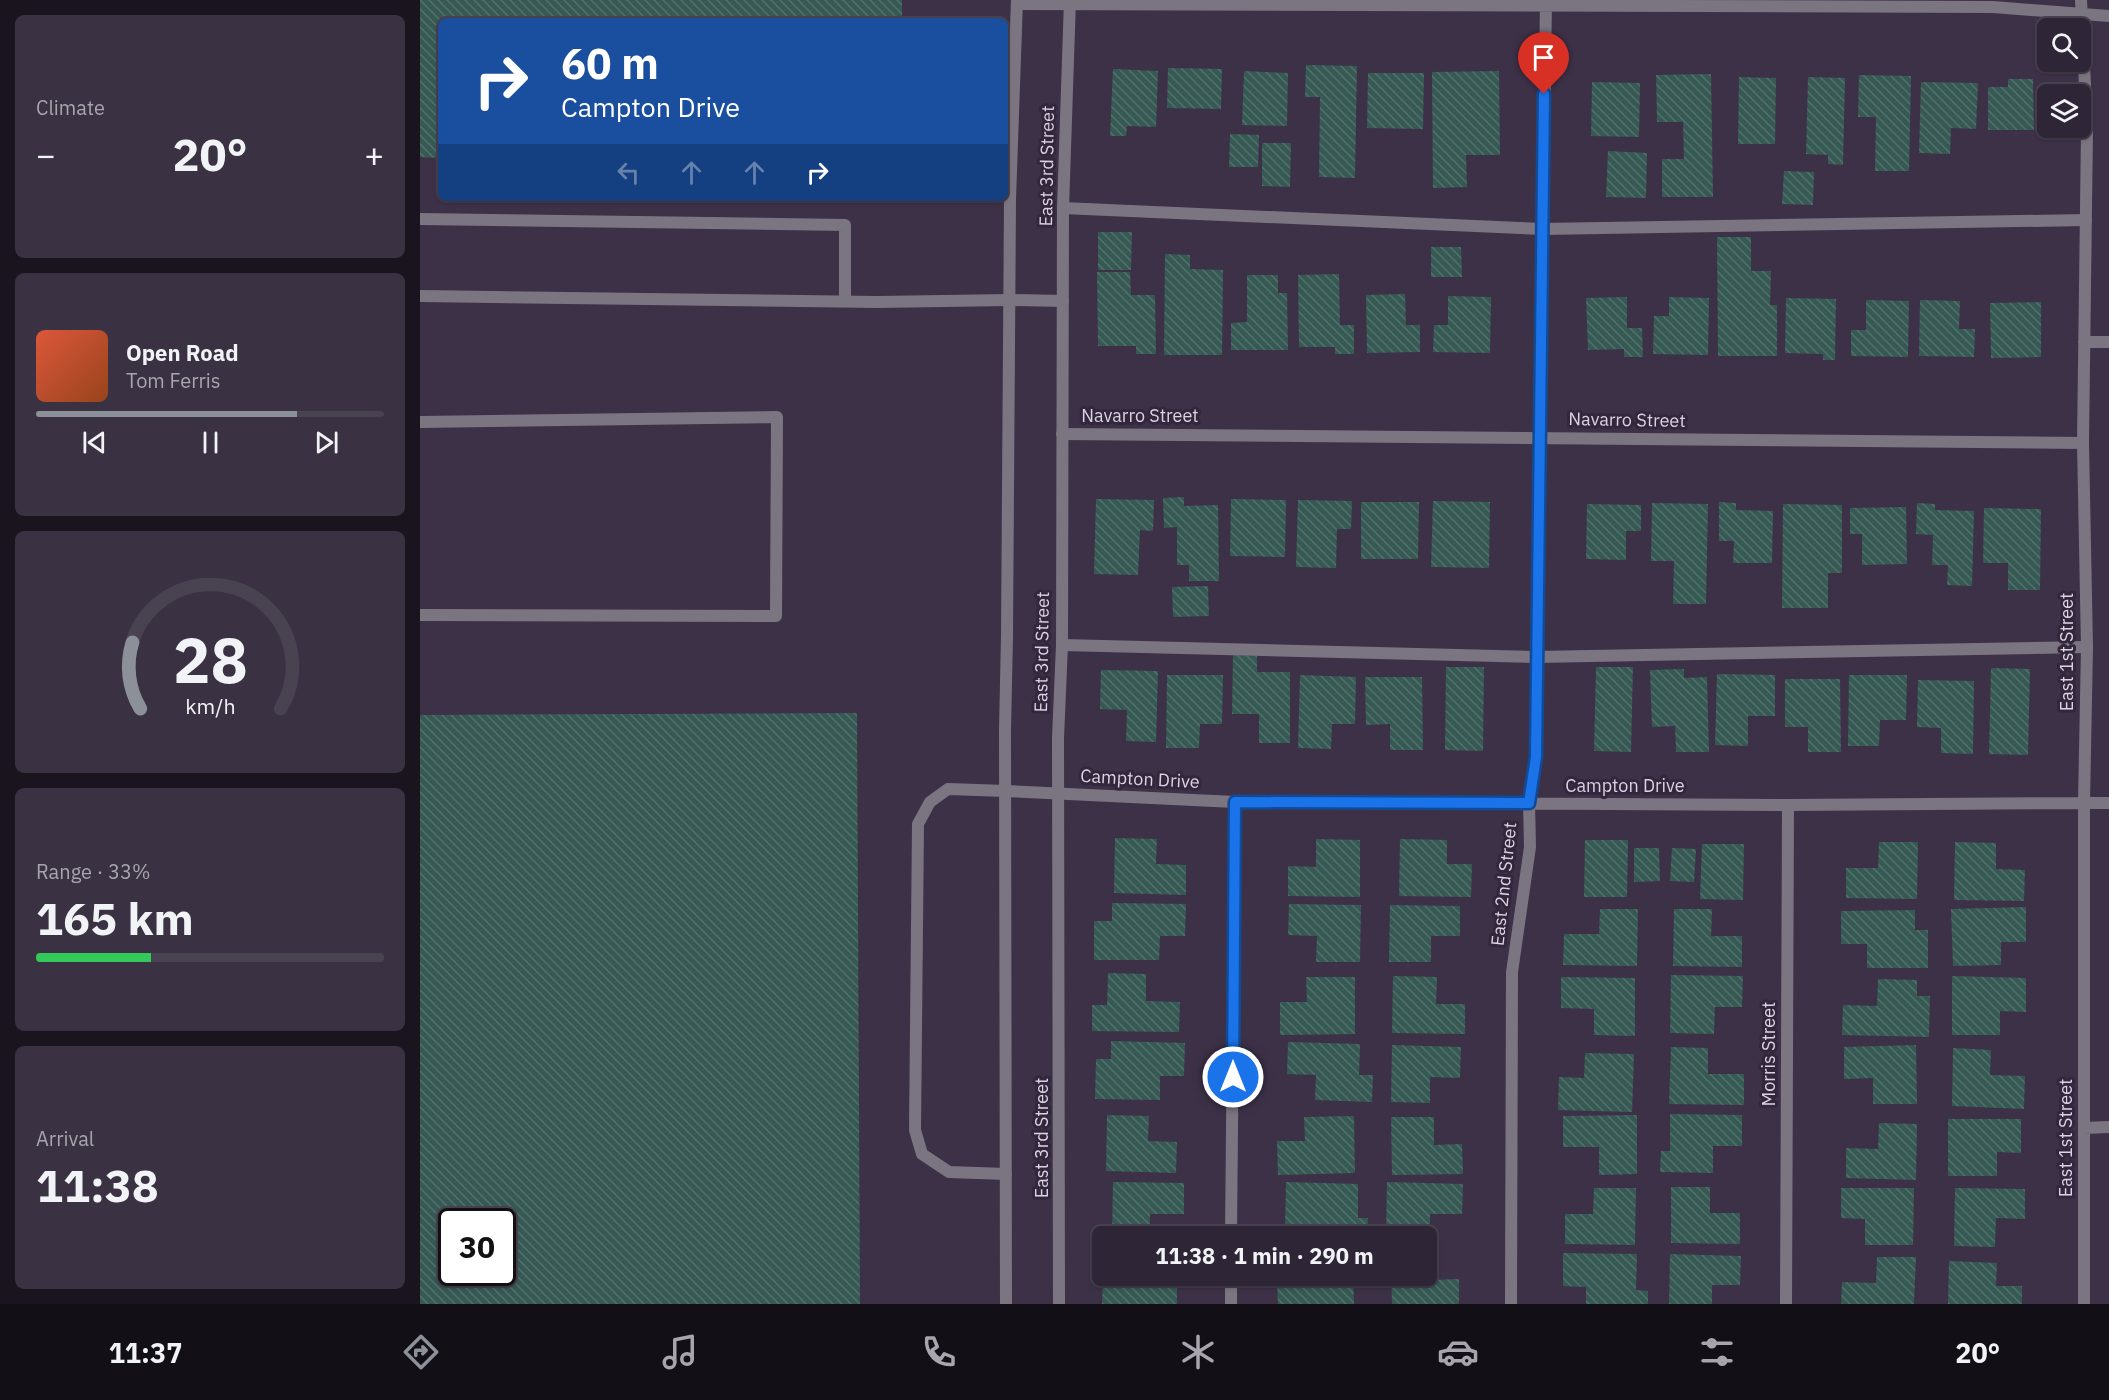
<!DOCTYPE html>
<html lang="en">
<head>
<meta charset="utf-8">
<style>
	:root { --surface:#2e2536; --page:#3a3142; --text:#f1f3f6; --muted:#a7a5ad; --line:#494251; --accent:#8c9099 }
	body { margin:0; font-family:"IBM Plex Sans",sans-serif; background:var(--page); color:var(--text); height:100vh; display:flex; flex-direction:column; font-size:22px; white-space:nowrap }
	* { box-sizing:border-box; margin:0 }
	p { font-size:20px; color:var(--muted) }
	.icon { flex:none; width:33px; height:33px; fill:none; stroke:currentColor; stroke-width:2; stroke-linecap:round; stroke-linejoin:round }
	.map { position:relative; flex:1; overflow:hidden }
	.panel { display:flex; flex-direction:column; gap:15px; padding:15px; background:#19141e; width:420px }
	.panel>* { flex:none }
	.hud { position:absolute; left:18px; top:18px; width:570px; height:183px; border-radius:9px; box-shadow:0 2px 4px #0004,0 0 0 2px var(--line); background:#1a4fa0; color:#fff; overflow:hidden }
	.fabs { position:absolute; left:1617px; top:18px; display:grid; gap:12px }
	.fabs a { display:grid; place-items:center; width:54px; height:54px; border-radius:9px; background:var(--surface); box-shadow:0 2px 4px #0004,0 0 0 2px var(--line); font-size:30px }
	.speed { position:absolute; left:18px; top:1208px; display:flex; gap:12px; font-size:30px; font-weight:700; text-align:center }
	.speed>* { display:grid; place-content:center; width:78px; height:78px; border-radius:50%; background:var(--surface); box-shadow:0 2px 4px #0004,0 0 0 2px var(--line); line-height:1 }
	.speed .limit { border:3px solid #111; border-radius:9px; background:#fff; color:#111 }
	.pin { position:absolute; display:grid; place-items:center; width:51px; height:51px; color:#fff; margin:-62px -26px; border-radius:50% 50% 50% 0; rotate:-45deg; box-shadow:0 0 6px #0007 }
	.pin .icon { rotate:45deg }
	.me { position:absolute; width:66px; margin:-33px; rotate:0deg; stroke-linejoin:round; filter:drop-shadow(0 0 4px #0008) }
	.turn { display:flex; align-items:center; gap:21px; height:126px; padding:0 24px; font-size:27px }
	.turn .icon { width:78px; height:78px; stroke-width:2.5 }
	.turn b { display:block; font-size:42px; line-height:51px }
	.lanes { display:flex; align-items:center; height:57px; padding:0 24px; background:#0003; justify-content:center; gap:30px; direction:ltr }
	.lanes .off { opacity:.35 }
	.big { font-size:45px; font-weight:800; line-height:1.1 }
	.panel .tile { flex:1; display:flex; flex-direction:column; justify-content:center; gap:9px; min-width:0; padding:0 21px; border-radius:9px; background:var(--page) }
	.panel .dial { align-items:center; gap:0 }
	.dial svg { height:156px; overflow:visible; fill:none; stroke:var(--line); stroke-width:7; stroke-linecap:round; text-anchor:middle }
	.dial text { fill:var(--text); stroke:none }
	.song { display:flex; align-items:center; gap:18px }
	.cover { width:72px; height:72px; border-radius:9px; background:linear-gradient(135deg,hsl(10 70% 55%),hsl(20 70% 35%)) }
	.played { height:6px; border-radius:3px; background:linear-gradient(90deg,var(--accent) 75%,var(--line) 75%) }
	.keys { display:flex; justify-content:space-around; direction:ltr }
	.heat { display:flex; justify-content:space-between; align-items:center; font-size:33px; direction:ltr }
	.charge { height:9px; border-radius:4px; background:linear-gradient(90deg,#34c759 33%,var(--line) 0) }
	.trip { position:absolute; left:672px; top:1226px; width:345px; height:60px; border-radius:9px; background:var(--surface); box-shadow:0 2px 4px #0004,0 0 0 2px var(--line); font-weight:800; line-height:60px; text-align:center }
	.dock { display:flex; height:96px; justify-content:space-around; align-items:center; background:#120f16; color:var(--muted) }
	.dock .icon { width:42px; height:42px }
	.dock .current { color:var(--accent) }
	.dock b { font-size:27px; color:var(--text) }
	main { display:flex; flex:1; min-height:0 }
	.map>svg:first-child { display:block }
</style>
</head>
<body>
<main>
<section class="panel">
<div class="tile"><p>Climate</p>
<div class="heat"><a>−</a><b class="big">20°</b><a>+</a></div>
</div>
<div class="tile">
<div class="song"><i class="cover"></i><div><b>Open Road</b><p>Tom Ferris</p></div></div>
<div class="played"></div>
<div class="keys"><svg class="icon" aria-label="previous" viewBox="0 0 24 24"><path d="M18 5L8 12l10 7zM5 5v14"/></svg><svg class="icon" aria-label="pause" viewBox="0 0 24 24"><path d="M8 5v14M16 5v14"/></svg><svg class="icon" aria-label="next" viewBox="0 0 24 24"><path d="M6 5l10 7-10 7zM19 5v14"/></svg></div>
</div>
<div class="tile dial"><svg viewBox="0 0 100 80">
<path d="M14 69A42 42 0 1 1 86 69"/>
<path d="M14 69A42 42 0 0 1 10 35" stroke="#8c9099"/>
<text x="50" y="56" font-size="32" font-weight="700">28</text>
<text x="50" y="72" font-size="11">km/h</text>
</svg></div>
<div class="tile"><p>Range · 33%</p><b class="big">165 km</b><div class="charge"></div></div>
<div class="tile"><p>Arrival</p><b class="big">11:38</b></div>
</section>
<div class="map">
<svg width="1689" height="1304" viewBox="0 0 1689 1304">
	<defs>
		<pattern id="building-back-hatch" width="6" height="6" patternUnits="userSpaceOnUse" patternTransform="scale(1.5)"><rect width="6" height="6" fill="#365954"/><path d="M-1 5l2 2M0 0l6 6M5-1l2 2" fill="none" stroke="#52706c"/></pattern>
	</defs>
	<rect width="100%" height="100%" fill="#3d3148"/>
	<path fill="url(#building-back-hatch)" fill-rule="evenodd" d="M0 0H482V21H21V158L0 157Z
		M886 65 937 66 935 178 899 177 900 97H885Z
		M748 68 802 69 801 109 747 108Z
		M693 69 738 71 736 127 707 126 706 136H690Z
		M824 71 868 73 867 126 822 125Z
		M1079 71 1080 155H1046L1047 187 1013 188 1012 72Z
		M948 73H1004L1003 129 947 128Z
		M1291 74 1293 197H1242V159H1264L1263 122H1237L1236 75Z
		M1439 75 1491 76 1489 171H1455L1456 117H1438Z
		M1319 77 1356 78 1355 144H1318Z
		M1388 77 1425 78 1423 165 1408 164V155L1386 154Z
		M1588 79H1613L1614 130H1568V87H1588Z
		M1172 82 1220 83 1219 137 1171 136Z
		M1501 82 1558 83 1556 129 1531 128 1530 154 1499 153Z
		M810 134 839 135 838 167H809Z
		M842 143H871L870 187 842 186Z
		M1188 151 1227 153 1226 198 1186 197Z
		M1364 171 1394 172 1393 205 1362 204Z
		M678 232H712L711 270H678Z
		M1297 237H1331V271H1351L1350 305H1357V356H1298Z
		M1011 247H1041L1042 277H1011Z
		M745 254 770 255V269L803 270 802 355H744Z
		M677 272H710L711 295H735L736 354H716V346H678Z
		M919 274 920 325H934V354H915V347H879L878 275Z
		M827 275H858V293H867L868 350H811V323L827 322Z
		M985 294 986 325H1000V352L947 353 946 295Z
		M1028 296 1071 297 1070 353 1013 352 1014 325H1028Z
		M1207 297V328H1222L1223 357H1204V349L1168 350 1166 298Z
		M1249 297 1289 298 1288 355 1233 354 1234 316H1249Z
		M1366 298 1416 299 1415 360H1403V354L1365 353Z
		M1446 300 1489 301 1488 357 1431 356V330H1446Z
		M1500 300 1540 301 1539 329H1555L1554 357 1499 356Z
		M1621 302V357L1571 358 1570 303Z
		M764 497V506L798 505 799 581H769V565H757V527L744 528 743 498Z
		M676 499 734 500 733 531 720 530 718 575 674 574Z
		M811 499 866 500 865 557 810 556Z
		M878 500 932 501 931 529H917L916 568 876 567Z
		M1013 501 1070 502 1069 568 1011 567Z
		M941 502H999L998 559H941Z
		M1299 502 1316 503V510L1353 511 1352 563H1313L1314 541H1299Z
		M1232 503 1288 504 1286 604H1253L1254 561H1231Z
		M1497 503 1515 504V510L1554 511 1552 586 1527 585 1528 565H1512L1513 535 1496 534Z
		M1167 504 1221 505V531H1206V560L1166 559Z
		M1363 504 1422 505V573H1408V608H1362Z
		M1486 507 1487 564 1442 565V534H1430V508Z
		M1564 508 1621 509 1620 590H1588V563H1563Z
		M788 586 789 616 753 617 752 587Z
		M813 655 837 656V672H870V743H839V714H812Z
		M1026 667H1064L1063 751 1025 750Z
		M1176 667H1213L1211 752 1174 751Z
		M1571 668 1610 669 1608 755 1569 754Z
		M1264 669V678L1287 677 1289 752H1256L1255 726 1232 727 1230 670Z
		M681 670 738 671 736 742 706 741 707 710 680 709Z
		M1297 674 1355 675V716H1328V746L1295 745Z
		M747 675H803L802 724H780L779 748H746Z
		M880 675 936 677 935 724H912L911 749 878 748Z
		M1429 675H1487L1486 720H1460L1459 746H1428Z
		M945 677H1002L1003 750H970V724L946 725Z
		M1365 679H1420L1421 752H1388V727H1365Z
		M1498 680 1554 681 1553 754 1521 753V728L1497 727Z
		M437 713 440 1304H0V715ZM32 1221H82V1272H32Z
		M695 838 737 839 736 864 766 865V895L694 893Z
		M896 839 940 840V897L868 896V866L896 867Z
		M980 839 1027 840V864H1052L1051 897 979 896Z
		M1165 840H1208L1207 897H1164Z
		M1459 842H1498L1497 899 1426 898V868H1458Z
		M1535 842 1576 843V869L1605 870 1604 901 1534 900Z
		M1282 844H1324L1323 900 1280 899Z
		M1214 848H1239L1240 881 1214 882Z
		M1252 848 1276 849 1274 882 1250 881Z
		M692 903 766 904 765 936H740L739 960H674V921H692Z
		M869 904 941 905 940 962H896L897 936 868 935Z
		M970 905 1040 906V936H1011V962H969Z
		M1606 907V942H1581V965L1533 966 1531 909Z
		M1180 909H1218L1217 966 1143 965 1144 934H1179Z
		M1254 909H1292L1291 936H1322V967L1253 966Z
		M1495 910V930H1508V968H1447V944H1421V911Z
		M688 973 726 974V1001L760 1002 759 1032 672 1031V1005H687Z
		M1251 975 1323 976 1322 1007H1295L1294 1034 1250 1033Z
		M973 976 1017 977 1016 1004H1045V1034L972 1033Z
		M1532 976 1606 978V1012L1580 1011V1035H1532Z
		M886 977H935V1034L860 1035V1002H887Z
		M1141 977 1215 978V1036L1174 1035V1009L1141 1008Z
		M1458 979 1497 980V996H1510L1509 1037 1422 1035 1423 1005 1457 1006Z
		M691 1041 765 1043 764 1076H740V1100L675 1099 676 1059H691Z
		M868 1042 940 1044 939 1075H953L952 1102 895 1100 896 1075 867 1074Z
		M972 1045 1041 1047 1040 1078 1010 1077V1103L971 1102Z
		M1496 1045 1497 1104H1453V1078L1424 1079V1047Z
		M1251 1047 1288 1048V1074H1324V1105L1249 1104Z
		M1533 1048 1571 1050 1570 1075 1605 1076 1604 1109 1532 1106Z
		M1165 1053 1214 1054 1212 1112 1138 1110 1139 1077 1164 1078Z
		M1250 1114 1322 1115V1146H1293V1173L1240 1172 1241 1151H1250Z
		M687 1115 729 1116 728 1141 757 1142 756 1173 686 1171Z
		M1217 1115V1174L1179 1175V1147H1143V1116Z
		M934 1116 935 1173 858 1175 857 1141H885L884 1117Z
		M971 1117H1014V1145L1042 1144 1043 1174 972 1175Z
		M1528 1119H1601V1153L1577 1152V1176H1528Z
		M1459 1123 1497 1124 1496 1180 1426 1178V1148L1458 1149Z
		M693 1182 764 1183V1214H730V1236H692Z
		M866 1182 938 1184V1218H948L947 1236H884V1227L865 1226Z
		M967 1182 1043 1184 1042 1214H1010V1240H1006V1236H966Z
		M1251 1187H1290V1213H1320V1244L1251 1243Z
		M1174 1188H1216L1215 1245 1145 1244V1214H1173Z
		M1421 1188H1494L1493 1245H1445V1219L1421 1218Z
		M1535 1188 1605 1189V1219L1576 1218 1575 1247 1534 1246Z
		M1143 1253 1217 1254 1216 1290 1228 1291V1304H1166V1287L1143 1286Z
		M1006 1254H1009L1010 1280 1039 1279V1304H972L971 1275H1006Z
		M1250 1254 1321 1256 1320 1285H1292V1304H1249Z
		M1457 1257H1496L1494 1304H1421L1422 1282 1456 1283Z
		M1529 1261 1577 1263 1576 1286H1602V1304H1528Z
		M683 1275H732V1278L757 1279V1304H682Z
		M884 1275H933L934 1304H858L857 1280 884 1279Z"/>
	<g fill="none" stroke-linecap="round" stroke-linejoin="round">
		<path stroke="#7b7581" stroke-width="12" d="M643 208 1122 229 1666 220
			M0 219 425 225V301
			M0 296 457 302 590 300
			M0 422 357 417 356 616 0 615
			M642 645 1116 657 1667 647
			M586 791 528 789 510 802 498 824 495 1130 502 1154 529 1172 586 1174
			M1664 803H1689"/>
		<path stroke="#7b7581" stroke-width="12" d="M1661 0 1667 129 1663 443 1667 647 1664 803V1304
			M597 4 1573 7 1689 16
			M590 300 643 301
			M1664 342H1689
			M642 434 1663 443
			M586 791 815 802 1368 805 1664 803
			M1664 1128 1689 1127
			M811 1236 815 802
			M811 1304V1275
			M1091 1304 1092 972 1110 847 1109 803 1116 757 1126 0
			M1366 1304 1368 805"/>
		<path stroke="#7b7581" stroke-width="12" d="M586 1304 585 730 587 636 590 199 597 0
			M639 1304 638 738 642 645 643 208 650 0"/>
	</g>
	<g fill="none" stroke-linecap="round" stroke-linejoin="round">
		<g stroke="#114b97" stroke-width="15">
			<path id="route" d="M813 1077 815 802 1109 803 1116 757 1124 94"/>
		</g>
		<use href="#route" stroke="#1a73e8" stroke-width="10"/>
	</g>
	<g text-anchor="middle" stroke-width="6" stroke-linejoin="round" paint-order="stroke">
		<g font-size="18" fill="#dad3e1" stroke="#33273d">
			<text transform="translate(627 166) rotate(-89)" y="6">East 3rd Street</text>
			<text x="720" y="422">Navarro Street</text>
			<text transform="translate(1207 420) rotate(1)" y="6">Navarro Street</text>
			<text transform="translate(622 652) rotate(-89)" y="6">East 3rd Street</text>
			<text transform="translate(1647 652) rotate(-90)" y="6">East 1st Street</text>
			<text transform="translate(720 779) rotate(3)" y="6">Campton Drive</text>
			<text x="1205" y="792">Campton Drive</text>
			<text transform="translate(1084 884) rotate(-84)" y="6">East 2nd Street</text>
			<text transform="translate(1349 1054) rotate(-90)" y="6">Morris Street</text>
			<text transform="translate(622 1138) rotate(-90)" y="6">East 3rd Street</text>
			<text transform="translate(1646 1138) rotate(-90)" y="6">East 1st Street</text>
		</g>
	</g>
</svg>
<div class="fabs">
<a><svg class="icon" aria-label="search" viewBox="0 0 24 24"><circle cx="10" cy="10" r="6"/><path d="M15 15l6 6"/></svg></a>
<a><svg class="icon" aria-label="layers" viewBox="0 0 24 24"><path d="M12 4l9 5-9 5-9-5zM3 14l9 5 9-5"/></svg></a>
</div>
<div class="speed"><div class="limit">30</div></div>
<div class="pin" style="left:1124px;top:94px;background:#d93025"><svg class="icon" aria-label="arrive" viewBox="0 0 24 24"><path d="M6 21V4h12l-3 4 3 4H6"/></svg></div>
<svg class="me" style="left:813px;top:1077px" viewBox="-20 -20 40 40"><circle r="17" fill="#1a73e8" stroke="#fff" stroke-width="3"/><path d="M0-11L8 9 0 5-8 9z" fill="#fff"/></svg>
<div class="trip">11:38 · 1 min · 290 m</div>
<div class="hud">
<div class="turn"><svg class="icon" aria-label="right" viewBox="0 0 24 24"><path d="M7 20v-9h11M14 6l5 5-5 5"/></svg><div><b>60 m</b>Campton Drive</div></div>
<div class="lanes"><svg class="icon off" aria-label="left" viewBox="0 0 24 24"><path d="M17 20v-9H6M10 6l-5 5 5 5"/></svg><svg class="icon off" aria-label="ahead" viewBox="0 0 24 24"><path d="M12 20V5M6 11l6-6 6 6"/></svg><svg class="icon off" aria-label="ahead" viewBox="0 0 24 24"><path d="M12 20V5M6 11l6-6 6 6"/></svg><svg class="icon" aria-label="right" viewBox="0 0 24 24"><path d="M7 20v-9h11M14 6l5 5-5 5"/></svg></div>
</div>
</div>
</main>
<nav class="dock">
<b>11:37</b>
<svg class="icon current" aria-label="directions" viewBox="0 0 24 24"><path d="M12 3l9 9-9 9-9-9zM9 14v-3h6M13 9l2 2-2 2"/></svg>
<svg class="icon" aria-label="music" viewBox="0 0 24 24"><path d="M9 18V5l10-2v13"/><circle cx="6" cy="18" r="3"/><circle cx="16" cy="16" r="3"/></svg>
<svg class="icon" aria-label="phone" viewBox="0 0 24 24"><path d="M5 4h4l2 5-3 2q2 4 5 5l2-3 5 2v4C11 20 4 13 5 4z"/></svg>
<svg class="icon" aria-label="climate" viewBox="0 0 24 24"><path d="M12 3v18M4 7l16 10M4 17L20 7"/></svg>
<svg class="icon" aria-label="car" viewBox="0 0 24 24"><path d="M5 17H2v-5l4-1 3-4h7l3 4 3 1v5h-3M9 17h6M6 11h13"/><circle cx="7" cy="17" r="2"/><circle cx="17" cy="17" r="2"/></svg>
<svg class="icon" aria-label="filters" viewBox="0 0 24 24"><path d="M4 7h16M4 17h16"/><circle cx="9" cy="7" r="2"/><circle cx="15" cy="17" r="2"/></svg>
<b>20°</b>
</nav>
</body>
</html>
